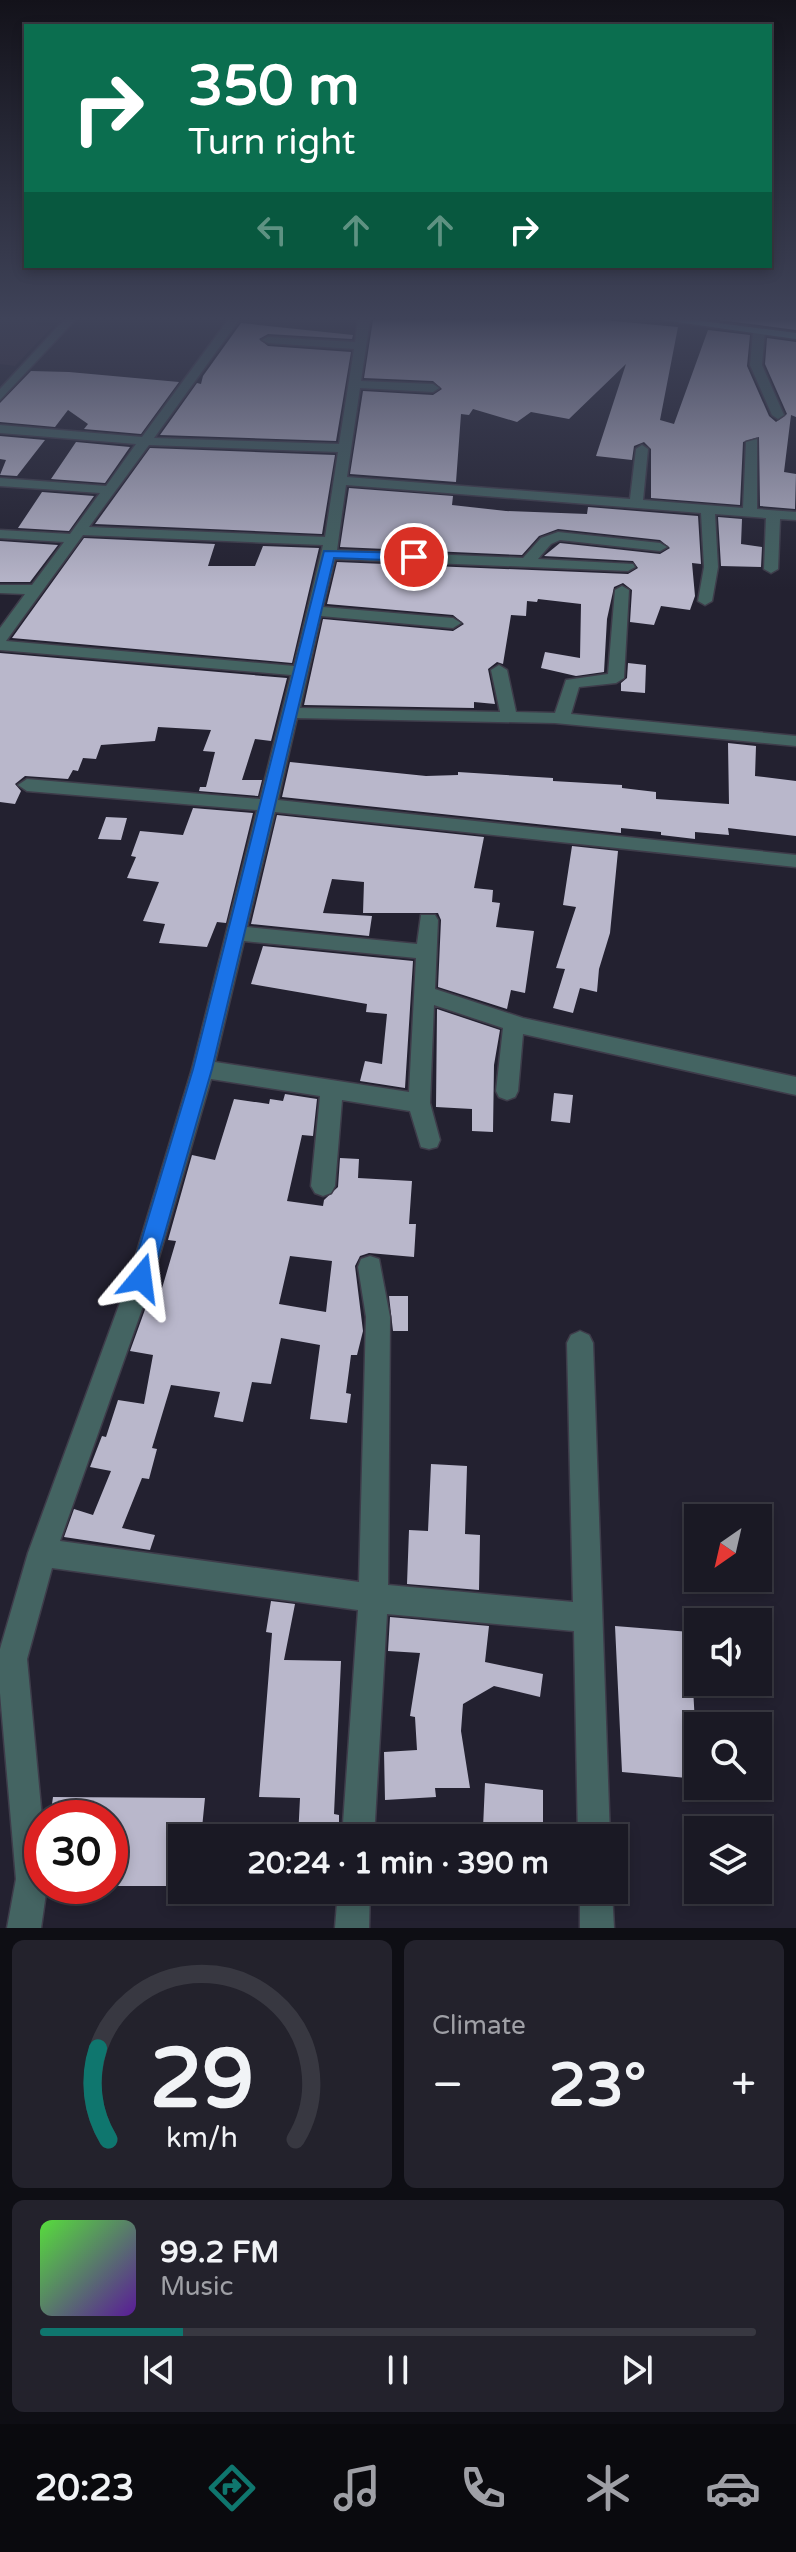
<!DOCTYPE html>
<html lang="en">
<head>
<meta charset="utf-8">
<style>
	:root { --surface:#1a1924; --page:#23222c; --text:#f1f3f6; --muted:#9fa0a6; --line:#383841; --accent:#0f766e }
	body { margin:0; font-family:"Varela Round",sans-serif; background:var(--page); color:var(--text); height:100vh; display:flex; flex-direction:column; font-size:30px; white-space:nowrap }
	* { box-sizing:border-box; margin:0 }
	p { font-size:26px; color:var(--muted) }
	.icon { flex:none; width:44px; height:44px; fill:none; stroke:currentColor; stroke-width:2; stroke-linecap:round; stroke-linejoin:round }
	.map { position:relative; height:1928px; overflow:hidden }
	.details { display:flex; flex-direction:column; gap:12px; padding:12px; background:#0e0e14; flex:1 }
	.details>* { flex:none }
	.guide { position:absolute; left:24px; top:24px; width:748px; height:244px; border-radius:0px; box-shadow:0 4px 12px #0003,0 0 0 2px var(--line); background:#0b6e4f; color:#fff; overflow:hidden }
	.needle { width:52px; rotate:214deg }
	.buttons { position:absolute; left:684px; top:1504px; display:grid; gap:16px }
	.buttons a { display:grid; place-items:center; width:88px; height:88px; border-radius:0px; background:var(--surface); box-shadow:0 4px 12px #0003,0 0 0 2px var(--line); font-size:40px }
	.speed { position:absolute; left:24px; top:1800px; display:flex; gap:16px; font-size:40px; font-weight:700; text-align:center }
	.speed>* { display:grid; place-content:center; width:104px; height:104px; border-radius:50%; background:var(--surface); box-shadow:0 4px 12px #0003,0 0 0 2px var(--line); line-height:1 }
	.speed .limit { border:12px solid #d22; background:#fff; color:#111 }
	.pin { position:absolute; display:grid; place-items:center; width:68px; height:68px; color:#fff; margin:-34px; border:4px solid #fff; border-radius:50%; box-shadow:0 2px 8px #0007 }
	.me { position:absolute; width:88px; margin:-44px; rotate:16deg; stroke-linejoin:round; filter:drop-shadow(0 0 6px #0008) }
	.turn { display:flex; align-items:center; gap:28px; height:168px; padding:0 32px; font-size:36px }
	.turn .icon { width:104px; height:104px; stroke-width:2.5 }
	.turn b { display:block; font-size:56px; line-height:68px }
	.lanes { display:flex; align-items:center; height:76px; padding:0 32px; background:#0003; justify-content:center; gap:40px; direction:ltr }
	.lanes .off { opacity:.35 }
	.big { font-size:60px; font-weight:700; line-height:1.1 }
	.details .card { flex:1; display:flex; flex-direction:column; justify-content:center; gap:12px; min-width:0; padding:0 28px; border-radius:12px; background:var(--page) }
	.details .dial { align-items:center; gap:0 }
	.dial svg { height:208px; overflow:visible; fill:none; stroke:var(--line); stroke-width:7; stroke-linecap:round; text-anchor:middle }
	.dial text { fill:var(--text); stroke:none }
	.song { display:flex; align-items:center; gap:24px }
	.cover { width:96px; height:96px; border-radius:12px; background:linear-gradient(135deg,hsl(110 70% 55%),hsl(270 70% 35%)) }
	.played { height:8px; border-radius:4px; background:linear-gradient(90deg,var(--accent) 20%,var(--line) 20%) }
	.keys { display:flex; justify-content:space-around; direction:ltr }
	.heat { display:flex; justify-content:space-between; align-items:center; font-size:44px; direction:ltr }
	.details .tiles { flex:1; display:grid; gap:12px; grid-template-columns:1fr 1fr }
	.card:last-child { grid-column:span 2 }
	.trip { position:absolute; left:168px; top:1824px; width:460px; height:80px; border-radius:0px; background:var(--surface); box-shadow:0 4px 12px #0003,0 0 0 2px var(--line); font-weight:700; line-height:80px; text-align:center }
	.dock { display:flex; height:128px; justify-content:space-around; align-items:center; background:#0a0a0e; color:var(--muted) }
	.dock .icon { width:56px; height:56px }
	.dock .selected { color:var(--accent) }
	.dock b { font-size:36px; color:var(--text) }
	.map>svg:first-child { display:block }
</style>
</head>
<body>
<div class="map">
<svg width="796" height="1928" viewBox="0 0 796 1928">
	<rect width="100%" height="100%" fill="#232130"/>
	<path fill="#332b3a" d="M0 320H38L35 325 53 326 15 366 0 364Z"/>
	<path fill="#b9b7cb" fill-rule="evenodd" d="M373 320H602L678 327 660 420 674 424 708 330 750 335 747 366 769 416 776 422 787 414 765 364 767 338 796 342V417L791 415 784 472 796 474 795 509 760 506 759 437 743 442 740 505 651 498V449L644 442 634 446 632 460 596 456 626 364 569 419 531 412 517 422 473 409 469 415 461 414 456 482 350 474 363 391 433 395 442 389 433 381 364 378Z
		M719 320H796V330L759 325Z
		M241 323 353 335 352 339 268 334 259 339 268 346 351 352 336 441 160 435 197 383 201 384 203 376Z
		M31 371 69 372 179 382 141 434 84 429 88 424 68 410 55 427 0 422V403Z
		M0 436 45 440 17 476 0 475 6 460 0 459Z
		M76 442 130 447 105 483 51 479Z
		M150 448 335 455 322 534 95 524Z
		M349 488 453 496 452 505 506 511 587 514 588 507 698 516 701 564 692 563 695 596 690 610 661 606 654 625 630 622 632 590 623 583 614 587 607 619 604 672 576 676 541 668 545 652 580 658 581 604 538 599 537 602 527 601 526 616 511 615 503 664 497 662 488 669 495 704 474 702V708L304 705 323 619 453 631 464 624 453 615 327 604 337 562 628 574 638 568 633 561 544 556 560 543 660 554 670 548 660 540 558 529 539 536 522 555 340 547Z
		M42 492 94 496 69 531 18 528Z
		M718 517 742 519 741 544 762 547 761 567 721 566Z
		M84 538 215 544 208 566H255L263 546 319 548 292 663 12 638Z
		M0 541 58 545 30 582H0Z
		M0 653 287 678 271 741 255 739 242 780H262L258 796 199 791 200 787H206L215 752 203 751 211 730 158 727 155 741 101 745 96 759 83 758 78 771 73 770 68 779 25 776 15 784 21 791 15 804 0 802Z
		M628 663 646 665 645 693 621 691V683L627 678Z
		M728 743 756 746 755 776 796 781V836L728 828 729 835 695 832V839L661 835V832L621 828V833L282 797 290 762 426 776 458 775V772L553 778V781L622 785V788L656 792V799L729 804Z
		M193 808 253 813 226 923 217 922 207 947 159 943 165 924 143 921 159 882 127 878 136 857 131 856 140 831 183 835Z
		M277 815 484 837 474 888 493 890 492 902 500 903 496 927 534 931 525 993 511 990 507 1009 438 987 441 920 438 913H363L364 882 332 879 323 913 372 916 369 936 251 924Z
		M106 817 127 818 121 840 98 839Z
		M572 846 618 851 610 933 599 969 597 992 580 988 573 1013 553 1008 565 969 556 968 576 907 563 905Z
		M263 946 413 961 405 1088 360 1081 365 1061 382 1064 387 1014 366 1012 367 1004 251 984Z
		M437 1009 500 1030 494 1065 493 1132 472 1131V1109L436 1107Z
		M554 1093 573 1095 570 1123 551 1121Z
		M285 1094 317 1099 313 1136 302 1135 287 1201 323 1206 324 1200 338 1187 340 1158 359 1159 358 1178 412 1181 409 1224H416L414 1257 369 1253 360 1256 355 1266 363 1331 357 1355H351L346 1393 351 1394 347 1423 310 1419 320 1345 281 1338 271 1384 252 1382 243 1422 214 1417 220 1392 171 1385 152 1448 157 1449 149 1479 142 1478 122 1528 155 1535 150 1550 64 1537 74 1509 93 1515 111 1471 90 1467 102 1436 106 1437 118 1400 144 1404 153 1355 130 1351 151 1293 160 1295 176 1241 168 1240 192 1155 215 1160 234 1099 269 1104 270 1099 283 1101ZM290 1256 332 1261 326 1312 279 1304Z
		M389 1296H408V1331H393Z
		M431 1464 467 1466 465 1534 480 1535 479 1590 407 1584 409 1530 428 1531Z
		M271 1601 295 1604 284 1660 341 1661 334 1814 339 1815V1838H298L300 1798 259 1797 272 1633 266 1632Z
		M390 1617 489 1626 485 1662 543 1674 540 1697 494 1686 463 1704 461 1731 470 1788H435L436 1797 385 1800 384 1752 417 1750 415 1717 410 1716 420 1653 388 1651Z
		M615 1626 690 1632 698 1779 622 1772Z
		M485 1783 543 1790V1836L483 1828Z
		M53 1797 205 1798 201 1838H182V1886H110V1818H50Z"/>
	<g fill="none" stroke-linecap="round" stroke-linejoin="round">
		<g stroke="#3e3c4a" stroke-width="3">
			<path id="street" d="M64 320H75L0 400V389Z
				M228 320H239L154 438 339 444 354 349 268 343 262 340 268 337 355 342 358 320H370L361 381 433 384 439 388 433 392 360 388 347 477 630 499 636 449 642 445 648 449 643 500 743 508 746 442 757 439V509L796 512V520L780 519 778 569 771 573 764 569 766 518 715 514 718 567 712 601 705 605 698 601 704 567 701 513 346 485 337 550 523 558 541 538 558 532 660 543 667 547 660 551 560 540 551 544 538 559 633 564 635 567 628 571 335 559 323 607 453 618 461 623 453 628 321 616 300 708 500 712 491 670 499 665 507 670 516 712 555 713 566 680 608 674 615 590 622 586 629 590 624 678 616 683 579 687 571 714 796 736V746L555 723 297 718 278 800 796 855V867L275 812 247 927 417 944 421 915H435L438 920 435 989 523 1018 796 1077V1095L523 1034 518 1091 515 1097 507 1100 499 1097 496 1091 503 1028 434 1005 430 1103 440 1140 437 1147 429 1149 421 1147 410 1111 342 1100 335 1186 331 1193 323 1196 315 1193 311 1186 320 1096 211 1079 153 1278 60 1541 359 1582 366 1317 358 1267 361 1259 370 1256 379 1259 390 1317 388 1585 573 1602 567 1343 571 1335 580 1331 589 1335 593 1343 610 1838H578L574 1631 387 1614 374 1838H342L358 1610 52 1568 27 1659 42 1818V1886H47L41 1928H7L16 1879 0 1693V1649L28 1553 129 1278 192 1069 257 810 27 791 18 785 27 779 260 799 291 675 0 650V628L25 594 0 593V585H32L64 542 0 538V530L70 534 100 493 0 486V478L106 486 136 444 0 433V425L142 437ZM149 445 338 452 325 537 89 527ZM83 535 323 545 294 666 6 641ZM244 941 416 958 409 1092 215 1062Z
				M759 328 765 331 762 365 784 415 778 419 772 415 750 365 753 331Z
				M338 1890H370L369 1928H335Z
				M580 1890H612L614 1928H580Z"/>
		</g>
		<g stroke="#3e3c4a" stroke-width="3">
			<path id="primary" d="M663 320H695L796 333V339Z"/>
		</g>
		<use href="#street" fill="#446462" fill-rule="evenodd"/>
		<use href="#primary" fill="#5fa4a2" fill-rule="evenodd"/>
	</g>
	<linearGradient id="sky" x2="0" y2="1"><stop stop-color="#13121a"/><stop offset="0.54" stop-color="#3f4359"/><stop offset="1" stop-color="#3f4359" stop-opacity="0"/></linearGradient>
	<rect width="796" height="590" fill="url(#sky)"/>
	<path fill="#1a73e8" stroke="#114b97" stroke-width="2" d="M324 551 414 553 420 557 414 561 334 558 212 1069 152 1278 149 1285 141 1288 133 1285 130 1278 193 1069Z"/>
</svg>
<div class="buttons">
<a><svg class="needle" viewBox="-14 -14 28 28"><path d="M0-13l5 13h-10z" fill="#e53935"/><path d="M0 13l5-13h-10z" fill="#9fa0a6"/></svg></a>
<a><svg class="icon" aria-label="sound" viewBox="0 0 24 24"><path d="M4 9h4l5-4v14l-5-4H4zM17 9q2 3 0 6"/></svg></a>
<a><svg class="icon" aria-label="search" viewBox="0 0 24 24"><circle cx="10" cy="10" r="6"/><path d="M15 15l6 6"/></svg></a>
<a><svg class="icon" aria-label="layers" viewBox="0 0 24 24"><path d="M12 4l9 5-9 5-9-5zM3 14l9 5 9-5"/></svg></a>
</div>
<div class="speed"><div class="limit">30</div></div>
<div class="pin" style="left:414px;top:557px;background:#d93025"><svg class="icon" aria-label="arrive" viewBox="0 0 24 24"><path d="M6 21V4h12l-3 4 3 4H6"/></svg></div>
<svg class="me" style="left:141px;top:1278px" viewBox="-20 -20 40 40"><path d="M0-17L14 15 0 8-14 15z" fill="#1a73e8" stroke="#fff" stroke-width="4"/></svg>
<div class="trip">20:24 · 1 min · 390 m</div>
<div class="guide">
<div class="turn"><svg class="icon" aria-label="right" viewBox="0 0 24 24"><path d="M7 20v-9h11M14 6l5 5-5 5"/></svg><div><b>350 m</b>Turn right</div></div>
<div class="lanes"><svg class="icon off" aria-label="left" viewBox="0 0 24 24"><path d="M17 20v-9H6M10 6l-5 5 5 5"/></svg><svg class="icon off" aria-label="ahead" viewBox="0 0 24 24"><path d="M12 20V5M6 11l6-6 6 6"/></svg><svg class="icon off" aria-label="ahead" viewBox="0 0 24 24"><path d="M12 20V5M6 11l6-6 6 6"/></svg><svg class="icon" aria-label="right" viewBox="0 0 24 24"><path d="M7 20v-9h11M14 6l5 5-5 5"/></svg></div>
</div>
</div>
<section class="details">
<div class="tiles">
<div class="card dial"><svg viewBox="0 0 100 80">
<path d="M14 69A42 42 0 1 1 86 69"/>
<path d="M14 69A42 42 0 0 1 10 34" stroke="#0f766e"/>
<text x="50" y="56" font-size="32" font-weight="700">29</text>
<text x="50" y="72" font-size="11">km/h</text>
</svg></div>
<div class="card"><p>Climate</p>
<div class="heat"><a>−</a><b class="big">23°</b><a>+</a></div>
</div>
<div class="card">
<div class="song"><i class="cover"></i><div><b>99.2 FM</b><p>Music</p></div></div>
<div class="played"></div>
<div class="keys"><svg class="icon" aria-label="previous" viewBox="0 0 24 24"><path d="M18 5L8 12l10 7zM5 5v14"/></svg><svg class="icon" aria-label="pause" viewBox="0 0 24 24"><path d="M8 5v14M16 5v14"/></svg><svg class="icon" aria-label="next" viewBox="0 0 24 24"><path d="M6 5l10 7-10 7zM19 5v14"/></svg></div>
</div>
</div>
</section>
<nav class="dock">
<b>20:23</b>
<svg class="icon selected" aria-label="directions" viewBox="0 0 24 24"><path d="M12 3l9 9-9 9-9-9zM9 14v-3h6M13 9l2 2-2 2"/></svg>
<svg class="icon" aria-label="music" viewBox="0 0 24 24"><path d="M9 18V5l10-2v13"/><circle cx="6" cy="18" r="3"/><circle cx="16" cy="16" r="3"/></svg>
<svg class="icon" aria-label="phone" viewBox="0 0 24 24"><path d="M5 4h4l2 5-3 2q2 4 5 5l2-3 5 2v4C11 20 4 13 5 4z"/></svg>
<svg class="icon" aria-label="climate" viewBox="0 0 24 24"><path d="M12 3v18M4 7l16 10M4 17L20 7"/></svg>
<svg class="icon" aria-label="car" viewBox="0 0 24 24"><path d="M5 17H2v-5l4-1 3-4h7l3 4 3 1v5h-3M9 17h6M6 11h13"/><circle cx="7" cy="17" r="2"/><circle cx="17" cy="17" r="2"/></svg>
</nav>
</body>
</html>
